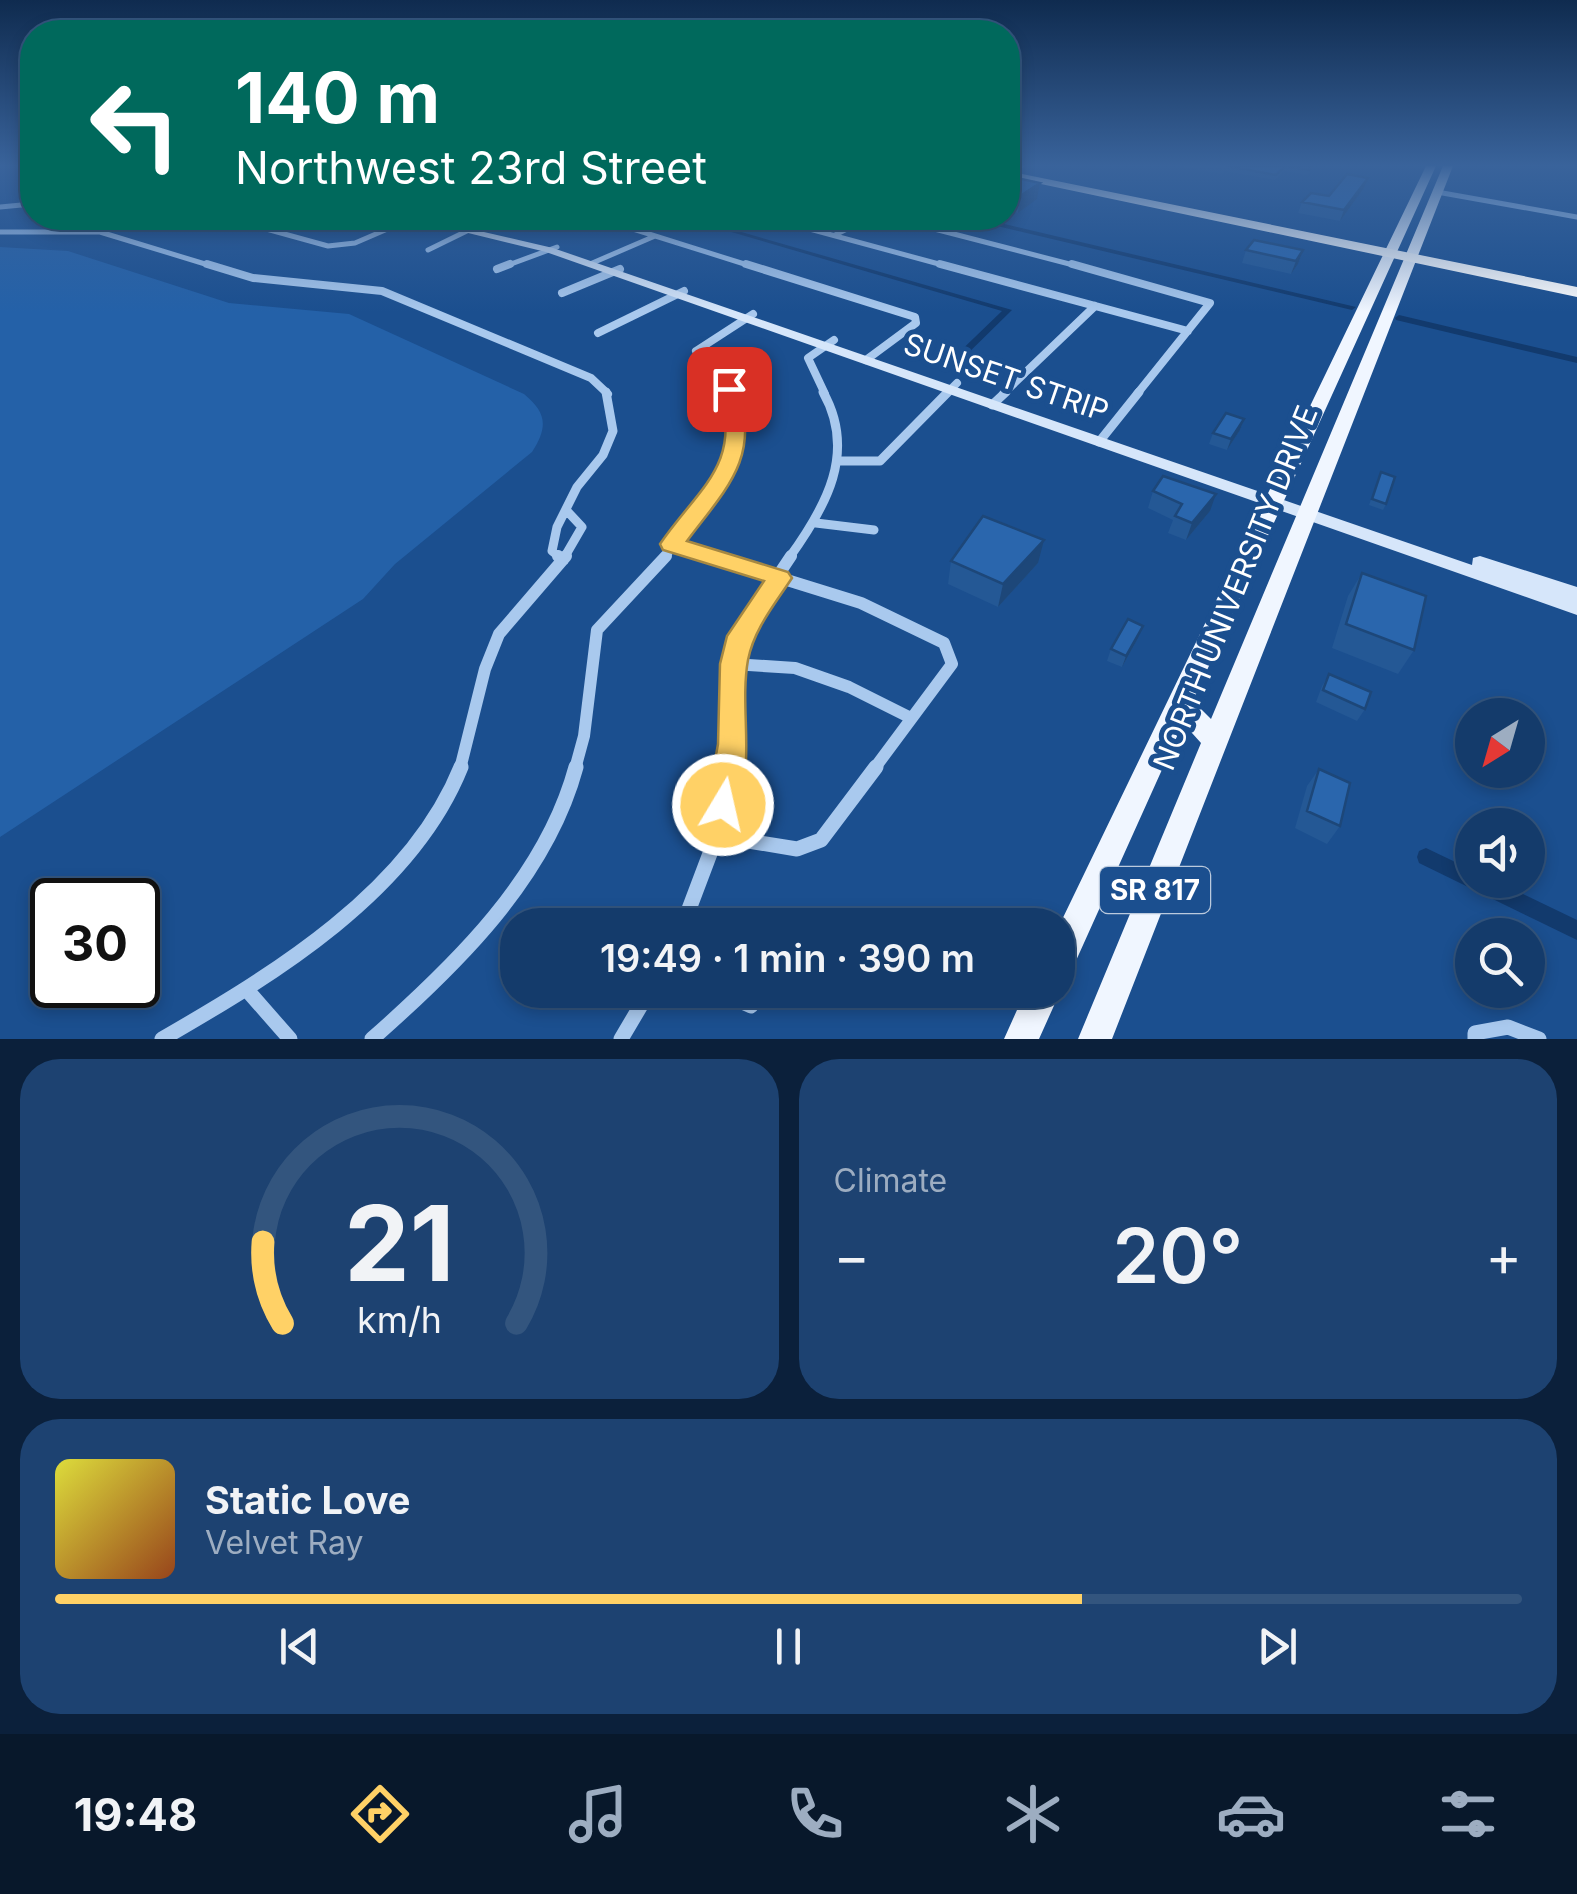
<!DOCTYPE html>
<html lang="en">
<head>
<meta charset="utf-8">
<style>
	:root { --surface:#143b6b; --page:#1d4271; --text:#f1f3f6; --muted:#9dadc1; --line:#33557e; --accent:#ffd166 }
	body { margin:0; font-family:Inter,sans-serif; background:var(--page); color:var(--text); height:100vh; display:flex; flex-direction:column; font-size:38px; white-space:nowrap }
	* { box-sizing:border-box; margin:0 }
	p { font-size:32px; color:var(--muted) }
	.icon { flex:none; width:55px; height:55px; fill:none; stroke:currentColor; stroke-width:2; stroke-linecap:round; stroke-linejoin:round }
	.map { position:relative; height:1039px; overflow:hidden }
	.side { display:flex; flex-direction:column; gap:20px; padding:20px; background:#0b203b; flex:1 }
	.side>* { flex:none }
	.guide { position:absolute; left:20px; top:20px; width:1000px; height:210px; border-radius:40px; box-shadow:0 5px 15px #0003,0 0 0 2px var(--line); background:#00695c; color:#fff; overflow:hidden }
	.needle { width:65px; rotate:217deg }
	.fabs { position:absolute; left:1455px; top:698px; display:grid; gap:20px }
	.fabs a { display:grid; place-items:center; width:90px; height:90px; border-radius:50%; background:var(--surface); box-shadow:0 5px 15px #0003,0 0 0 2px var(--line); font-size:50px }
	.speed { position:absolute; left:30px; top:878px; display:flex; gap:20px; font-size:50px; font-weight:700; text-align:center }
	.speed>* { display:grid; place-content:center; width:130px; height:130px; border-radius:50%; background:var(--surface); box-shadow:0 5px 15px #0003,0 0 0 2px var(--line); line-height:1 }
	.speed .limit { border:5px solid #111; border-radius:15px; background:#fff; color:#111 }
	.pin { position:absolute; display:grid; place-items:center; width:85px; height:85px; color:#fff; margin:-42px; border-radius:20px; box-shadow:0 5px 15px #0006 }
	.me { position:absolute; width:110px; margin:-55px; rotate:9deg; stroke-linejoin:round; filter:drop-shadow(0 0 8px #0008) }
	.turn { display:flex; align-items:center; gap:35px; height:210px; padding:0 50px; font-size:45px }
	.turn .icon { width:130px; height:130px; stroke-width:2.5 }
	.turn b { display:block; font-size:70px; line-height:85px }
	.big { font-size:75px; font-weight:600; line-height:1.1 }
	.side .widget { flex:1; display:flex; flex-direction:column; justify-content:center; gap:15px; min-width:0; padding:0 35px; border-radius:40px; background:var(--page) }
	.side .dial { align-items:center; gap:0 }
	.dial svg { height:260px; overflow:visible; fill:none; stroke:var(--line); stroke-width:7; stroke-linecap:round; text-anchor:middle }
	.dial text { fill:var(--text); stroke:none }
	.song { display:flex; align-items:center; gap:30px }
	.cover { width:120px; height:120px; border-radius:15px; background:linear-gradient(135deg,hsl(60 70% 55%),hsl(20 70% 35%)) }
	.played { height:10px; border-radius:5px; background:linear-gradient(90deg,var(--accent) 70%,var(--line) 70%) }
	.keys { display:flex; justify-content:space-around; direction:ltr }
	.heat { display:flex; justify-content:space-between; align-items:center; font-size:55px; direction:ltr }
	.side .tiles { flex:1; display:grid; gap:20px; grid-template-columns:1fr 1fr }
	.widget:last-child { grid-column:span 2 }
	.trip { position:absolute; left:500px; top:908px; width:575px; height:100px; border-radius:40px; background:var(--surface); box-shadow:0 5px 15px #0003,0 0 0 2px var(--line); font-weight:600; line-height:100px; text-align:center }
	.dock { display:flex; height:160px; justify-content:space-around; align-items:center; background:#08182b; color:var(--muted) }
	.dock .icon { width:70px; height:70px }
	.dock .active { color:var(--accent) }
	.dock b { font-size:45px; color:var(--text) }
	.map>svg:first-child { display:block }
</style>
</head>
<body>
<div class="map">
<svg width="1577" height="1039" viewBox="0 0 1577 1039">
	<rect width="100%" height="100%" fill="#1b4f8f"/>
	<path fill="#2461a8" d="M0 247 68 251 229 303 349 314 524 394C547 413 548 427 532 452L395 564 363 599 0 837Z"/>
	<g fill="none" stroke-linecap="round" stroke-linejoin="round">
		<path fill="#123a6d" fill-rule="evenodd" d="M683 218H693L1012 310 954 367H948V363L1002 311Z
			M969 218H979L1356 307 1352 310 972 220Z
			M1399 315 1577 357V363L1396 320 1395 318Z
			M1426 848 1472 870V880H1494L1577 920V940L1419 863 1417 857 1419 851Z"/>
		<path stroke="#a9c9ee" stroke-width="5" d="M1011 175 1021 166
			M1437 192 1577 217
			M0 207 32 204
			M226 218 328 246 355 243 413 218
			M598 218 754 267
			M769 218 950 267
			M892 218 1081 267
			M0 232H100L215 267
			M835 235 869 218
			M428 250 477 226
			M590 264 655 236
			M503 267 557 247"/>
		<path stroke="#a9c9ee" stroke-width="8" d="M207 264 253 278 382 291 591 378 608 394
			M746 264 915 317 916 323 866 360
			M940 264 1188 331
			M1072 264 1210 303 1137 394
			M497 269 510 264
			M562 293 620 269
			M598 333 684 291
			M730 394 696 351 753 314
			M825 394 808 358 834 340
			M946 394 957 383
			M1003 394 1095 306"/>
		<path stroke="#a9c9ee" stroke-width="9" d="M992 405 1006 392
			M1099 442 1139 392
			M838 461H880L948 392
			M816 523 874 530
			M672 544 718 558
			M561 558 552 551 557 527 577 487 603 455 613 431 606 392
			M564 558 582 527 568 512
			M663 558C707 510 743 458 730 392
			M789 558C826 507 857 452 823 392"/>
		<path stroke="#a9c9ee" stroke-width="12" d="M558 556 563 560
			M710 556 861 603 944 643 952 664 874 769
			M733 664 795 668 849 687 911 718
			M460 769 485 669 499 634 566 556
			M575 769 584 736 597 630 666 556
			M730 769 735 657 749 619 791 556"/>
		<path stroke="#a9c9ee" stroke-width="15" d="M718 836 797 849 821 840 876 767
			M683 925 717 835 731 767
			M247 990 290 1039
			M715 990 751 1006
			M162 1039C273 975 411 892 461 767
			M372 1039C456 965 546 878 576 767
			M621 1039 650 990
			M1475 1039V1033L1508 1027 1539 1039"/>
		<path fill="#d6e6fa" fill-rule="evenodd" d="M407 218H423L553 248 1472 565 1473 558 1480 556 1577 587V615L546 252Z"/>
		<path fill="#f0f6ff" fill-rule="evenodd" d="M1426 166H1436L1193 701 1211 719 1443 166H1453L1112 1039H1078L1201 743 1183 723 1070 974 1058 978V928Z
			M1058 982 1061 990 1039 1039H1004L1026 990H1058Z"/>
		<path fill="#fff" fill-rule="evenodd" d="M1008 171 1577 287V297L1008 177Z"/>
	</g>
	<path fill="#245895" d="M1178 166H1315L1307 175 1284 171 1275 180 1225 171 1222 174Z
		M1008 176 1040 183 1037 199 1018 213 1008 210Z
		M1368 178 1364 188 1340 221 1298 213 1302 202 1329 196Z
		M1246 250H1303L1298 264 1291 274 1242 263Z
		M1244 419 1240 430 1227 450 1209 444 1213 433Z
		M1381 472 1386 504 1383 510 1369 505Z
		M1153 491 1210 511 1186 540 1168 533 1173 520 1148 508Z
		M951 561 1038 563 998 607 948 584Z
		M1362 573 1414 650 1398 674 1332 648 1348 596Z
		M1143 626 1138 638 1122 667 1107 661 1111 649Z
		M1329 674 1365 709 1357 721 1316 702 1322 686Z
		M1319 769 1340 826 1327 844 1295 828 1307 786Z"/>
	<path fill="#1d4779" d="M1368 178 1364 188 1340 221 1344 210Z
		M1040 183 1037 199 1018 213 1020 196Z
		M1303 250 1298 264 1291 274 1296 261Z
		M1244 419 1240 430 1227 450 1231 439Z
		M1216 494 1210 511 1186 540 1192 523Z
		M1044 540 1038 563 998 607 1003 584Z
		M1143 626 1138 638 1122 667 1126 656Z"/>
	<path fill="#2a66ad" stroke="#1d4779" stroke-width="2.5" d="M1227 166H1312L1309 170 1285 166 1276 175Z
		M1347 174 1368 178 1344 210 1302 202 1311 193 1329 196Z
		M1008 176 1040 183 1020 196 1008 194Z
		M1254 240 1303 250 1296 261 1246 250Z
		M1226 413 1244 419 1231 439 1213 433Z
		M1381 472 1395 477 1386 504 1372 499Z
		M1163 476 1216 494 1192 523 1175 516 1182 504 1153 491Z
		M983 516 1044 540 1003 584 951 561Z
		M1362 573 1426 596 1414 650 1346 624Z
		M1128 619 1143 626 1126 656 1111 649Z
		M1329 674 1371 692 1365 709 1323 690Z
		M1319 769 1350 783 1340 826 1307 811Z"/>
	<linearGradient id="sky" x2="0" y2="1"><stop stop-color="#0f2b4f"/><stop offset="0.53" stop-color="#39639b"/><stop offset="1" stop-color="#39639b" stop-opacity="0"/></linearGradient>
	<rect width="1577" height="312" fill="url(#sky)"/>
	<path fill="#ffd166" stroke="#a68842" stroke-width="2.5" d="M729 383 738 389C761 458 726 489 687 541L788 572 792 578C775 604 754 629 748 660 739 710 757 766 734 815L723 819 711 815 707 805 718 744 720 664 727 636 764 581 663 550 660 544C698 488 743 465 719 389Z"/>
	<g text-anchor="middle" stroke-width="10" stroke-linejoin="round" paint-order="stroke">
		<rect fill="#1b4f8f" stroke="#bbcadd" stroke-width="2.5" x="1100" y="867" width="110" height="46" rx="8"/>
		<g font-size="28" font-weight="bold" fill="#fff">
			<text x="1155" y="900">SR 817</text>
		</g>
		<g font-size="30" fill="#fff" stroke="#1b4f8f">
			<text transform="translate(1006 378) rotate(19)" y="10">SUNSET STRIP</text>
			<text transform="translate(1236 588) rotate(-68)" y="10">NORTH UNIVERSITY DRIVE</text>
		</g>
	</g>
</svg>
<div class="fabs">
<a><svg class="needle" viewBox="-14 -14 28 28"><path d="M0-13l5 13h-10z" fill="#e53935"/><path d="M0 13l5-13h-10z" fill="#9dadc1"/></svg></a>
<a><svg class="icon" aria-label="sound" viewBox="0 0 24 24"><path d="M4 9h4l5-4v14l-5-4H4zM17 9q2 3 0 6"/></svg></a>
<a><svg class="icon" aria-label="search" viewBox="0 0 24 24"><circle cx="10" cy="10" r="6"/><path d="M15 15l6 6"/></svg></a>
</div>
<div class="speed"><div class="limit">30</div></div>
<div class="pin" style="left:729px;top:389px;background:#d93025"><svg class="icon" aria-label="arrive" viewBox="0 0 24 24"><path d="M6 21V4h12l-3 4 3 4H6"/></svg></div>
<svg class="me" style="left:723px;top:805px" viewBox="-20 -20 40 40"><circle r="17" fill="#ffd166" stroke="#fff" stroke-width="3"/><path d="M0-11L8 9 0 5-8 9z" fill="#fff"/></svg>
<div class="trip">19:49 · 1 min · 390 m</div>
<div class="guide">
<div class="turn"><svg class="icon" aria-label="left" viewBox="0 0 24 24"><path d="M17 20v-9H6M10 6l-5 5 5 5"/></svg><div><b>140 m</b>Northwest 23rd Street</div></div>
</div>
</div>
<section class="side">
<div class="tiles">
<div class="widget dial"><svg viewBox="0 0 100 80">
<path d="M14 69A42 42 0 1 1 86 69"/>
<path d="M14 69A42 42 0 0 1 8 44" stroke="#ffd166"/>
<text x="50" y="56" font-size="32" font-weight="700">21</text>
<text x="50" y="72" font-size="11">km/h</text>
</svg></div>
<div class="widget"><p>Climate</p>
<div class="heat"><a>−</a><b class="big">20°</b><a>+</a></div>
</div>
<div class="widget">
<div class="song"><i class="cover"></i><div><b>Static Love</b><p>Velvet Ray</p></div></div>
<div class="played"></div>
<div class="keys"><svg class="icon" aria-label="previous" viewBox="0 0 24 24"><path d="M18 5L8 12l10 7zM5 5v14"/></svg><svg class="icon" aria-label="pause" viewBox="0 0 24 24"><path d="M8 5v14M16 5v14"/></svg><svg class="icon" aria-label="next" viewBox="0 0 24 24"><path d="M6 5l10 7-10 7zM19 5v14"/></svg></div>
</div>
</div>
</section>
<nav class="dock">
<b>19:48</b>
<svg class="icon active" aria-label="directions" viewBox="0 0 24 24"><path d="M12 3l9 9-9 9-9-9zM9 14v-3h6M13 9l2 2-2 2"/></svg>
<svg class="icon" aria-label="music" viewBox="0 0 24 24"><path d="M9 18V5l10-2v13"/><circle cx="6" cy="18" r="3"/><circle cx="16" cy="16" r="3"/></svg>
<svg class="icon" aria-label="phone" viewBox="0 0 24 24"><path d="M5 4h4l2 5-3 2q2 4 5 5l2-3 5 2v4C11 20 4 13 5 4z"/></svg>
<svg class="icon" aria-label="climate" viewBox="0 0 24 24"><path d="M12 3v18M4 7l16 10M4 17L20 7"/></svg>
<svg class="icon" aria-label="car" viewBox="0 0 24 24"><path d="M5 17H2v-5l4-1 3-4h7l3 4 3 1v5h-3M9 17h6M6 11h13"/><circle cx="7" cy="17" r="2"/><circle cx="17" cy="17" r="2"/></svg>
<svg class="icon" aria-label="filters" viewBox="0 0 24 24"><path d="M4 7h16M4 17h16"/><circle cx="9" cy="7" r="2"/><circle cx="15" cy="17" r="2"/></svg>
</nav>
</body>
</html>
